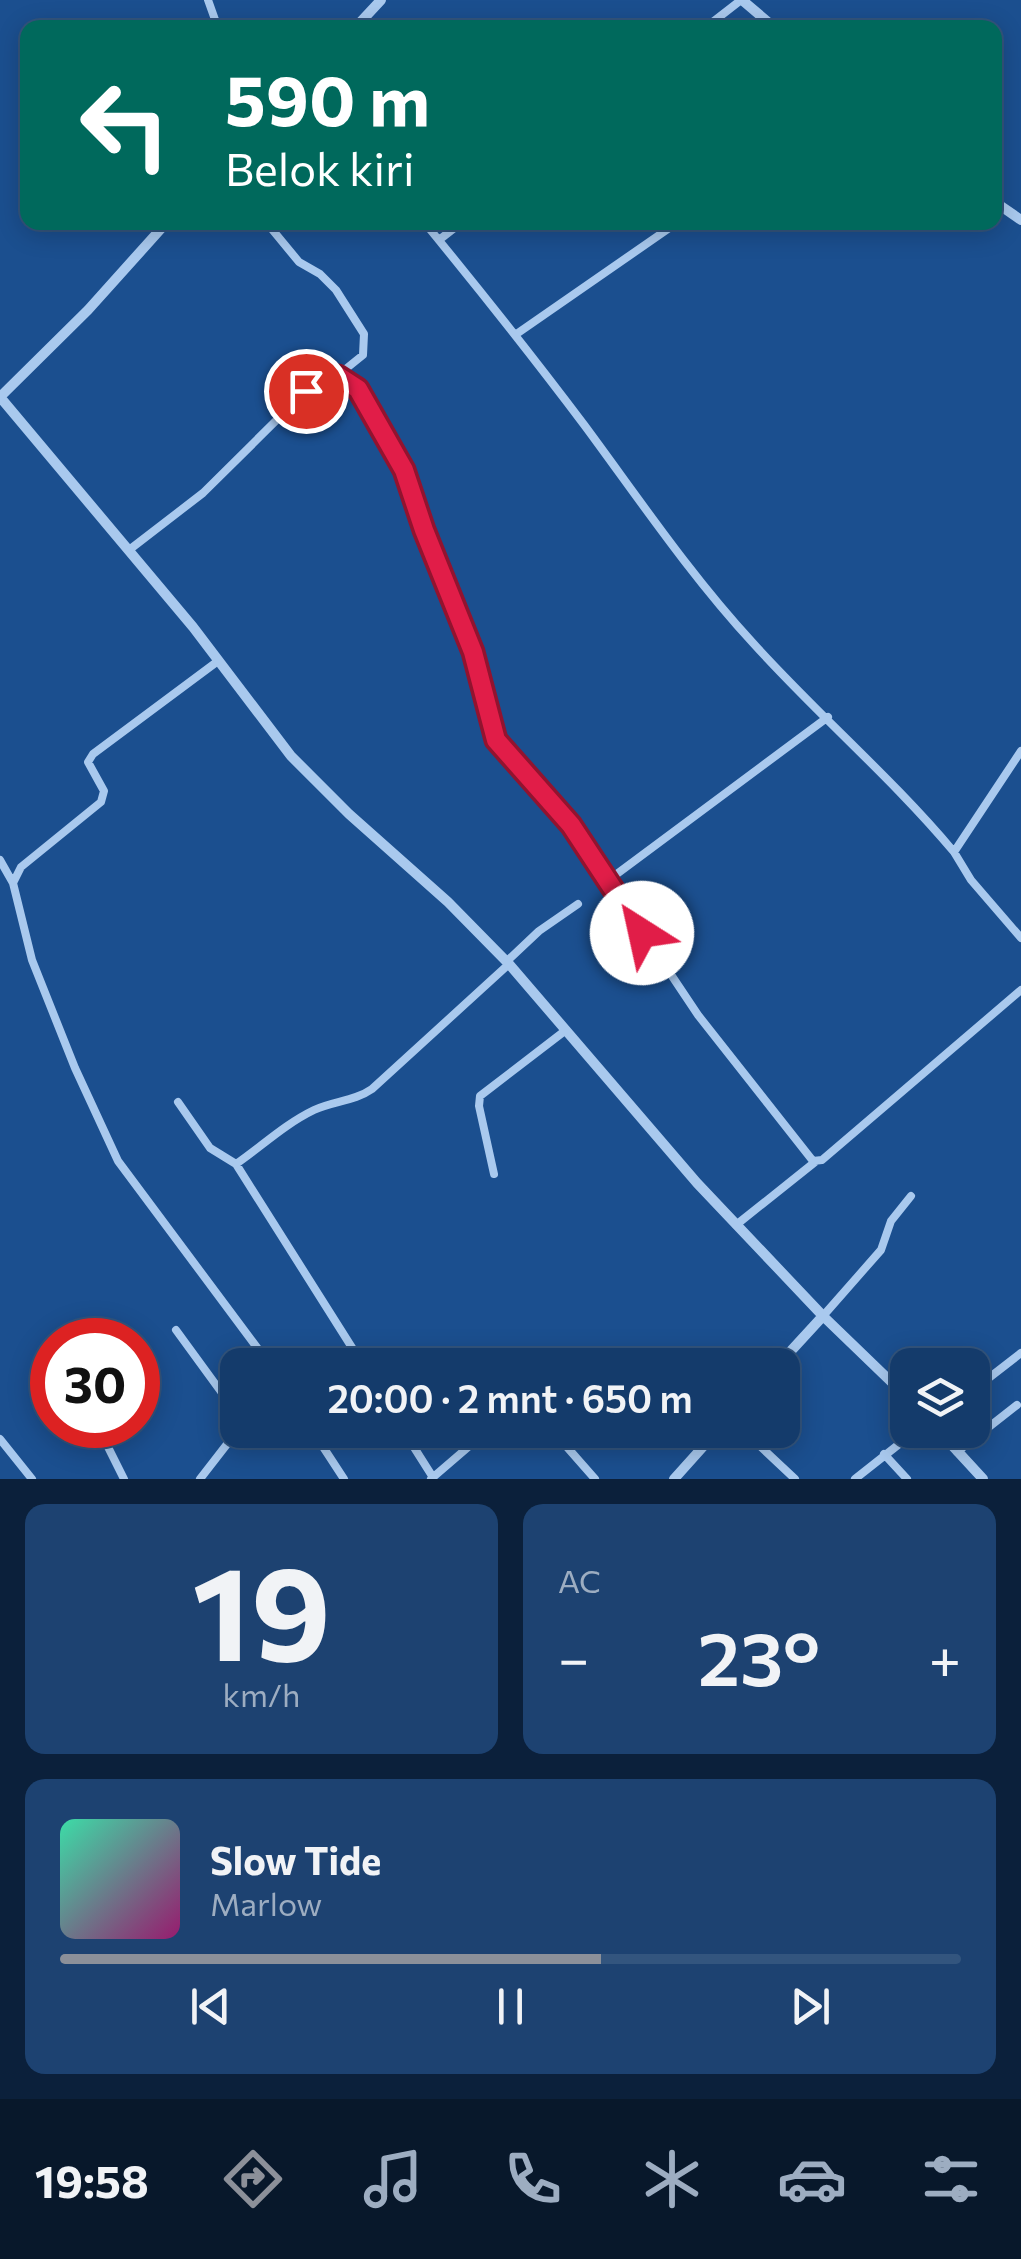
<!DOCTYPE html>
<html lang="id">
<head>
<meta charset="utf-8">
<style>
	:root { --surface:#143b6b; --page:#1d4271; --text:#f1f3f6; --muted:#9dadc1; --line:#33557e; --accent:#8c9099 }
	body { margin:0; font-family:Commissioner,sans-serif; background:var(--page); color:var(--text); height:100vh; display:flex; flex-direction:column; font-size:38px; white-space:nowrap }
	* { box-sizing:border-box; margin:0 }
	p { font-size:32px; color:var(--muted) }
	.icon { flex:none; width:55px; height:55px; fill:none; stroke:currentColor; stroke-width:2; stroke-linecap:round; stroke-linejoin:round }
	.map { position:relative; height:1479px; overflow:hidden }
	.side { display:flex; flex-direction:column; gap:25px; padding:25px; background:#0b203b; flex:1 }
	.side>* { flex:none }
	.hud { position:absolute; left:20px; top:20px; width:982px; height:210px; border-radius:20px; box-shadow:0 5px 25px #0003,0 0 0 2px var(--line); background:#00695c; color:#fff; overflow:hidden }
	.buttons { position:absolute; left:890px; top:1348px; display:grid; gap:20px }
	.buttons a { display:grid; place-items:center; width:100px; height:100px; border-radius:20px; background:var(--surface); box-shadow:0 5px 25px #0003,0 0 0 2px var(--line); font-size:50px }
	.speed { position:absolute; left:30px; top:1318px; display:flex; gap:20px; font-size:50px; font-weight:700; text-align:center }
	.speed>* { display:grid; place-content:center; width:130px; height:130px; border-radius:50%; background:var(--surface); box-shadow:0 5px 25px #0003,0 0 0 2px var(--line); line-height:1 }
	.speed .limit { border:15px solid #d22; background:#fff; color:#111 }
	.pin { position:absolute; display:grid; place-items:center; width:85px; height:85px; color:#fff; margin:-42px; border:5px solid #fff; border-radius:50%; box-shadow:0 2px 10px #0007 }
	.me { position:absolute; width:110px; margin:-55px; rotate:325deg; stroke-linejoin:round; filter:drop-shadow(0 0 8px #0008) }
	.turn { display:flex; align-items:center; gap:35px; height:210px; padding:0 40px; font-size:45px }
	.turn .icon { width:130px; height:130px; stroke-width:2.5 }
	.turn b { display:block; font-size:70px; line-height:85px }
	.big { font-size:75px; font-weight:600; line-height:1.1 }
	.side .tile { flex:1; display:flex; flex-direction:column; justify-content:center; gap:15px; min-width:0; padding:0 35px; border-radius:20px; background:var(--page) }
	.side .dial { align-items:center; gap:0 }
	.dial b { font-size:130px; line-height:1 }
	.song { display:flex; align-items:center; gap:30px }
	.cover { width:120px; height:120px; border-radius:15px; background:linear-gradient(135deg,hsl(160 70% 55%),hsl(320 70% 35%)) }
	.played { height:10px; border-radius:5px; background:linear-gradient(90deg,var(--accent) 60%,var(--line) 60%) }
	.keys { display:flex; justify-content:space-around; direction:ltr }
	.heat { display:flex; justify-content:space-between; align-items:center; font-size:55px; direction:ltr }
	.side .tiles { flex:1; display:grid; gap:25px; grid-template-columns:1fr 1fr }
	.tile:last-child { grid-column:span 2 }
	.trip { position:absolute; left:220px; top:1348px; width:580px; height:100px; border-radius:20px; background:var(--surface); box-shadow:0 5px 25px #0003,0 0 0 2px var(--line); font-weight:600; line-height:100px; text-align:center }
	.tabs { display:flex; height:160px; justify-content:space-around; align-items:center; background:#08182b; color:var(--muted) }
	.tabs .icon { width:70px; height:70px }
	.tabs .selected { color:var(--accent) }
	.tabs b { font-size:45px; color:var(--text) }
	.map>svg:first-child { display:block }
</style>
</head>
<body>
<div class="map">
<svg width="1021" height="1479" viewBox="0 0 1021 1479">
	<rect width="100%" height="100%" fill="#1b4f8f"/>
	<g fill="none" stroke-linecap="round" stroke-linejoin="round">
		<path stroke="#a9c9ee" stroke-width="8" d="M208 0 218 28
			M705 28 741 0
			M266 222 299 262 320 274 336 290 364 334 363 355 337 376
			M424 222C479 289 533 357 585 426 639 499 691 576 753 643 818 715 892 778 954 852
			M439 240 462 222
			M515 335 678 222
			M129 550 203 493 306 391C327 376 337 372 358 389L404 471 423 530 473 652 493 730 501 749 571 825 698 1015 813 1161 822 1160 1021 990
			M218 661 93 754 88 762 104 791 101 802 21 867 13 883 32 960 75 1068 118 1161 270 1365
			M1021 751 954 852 971 880 1021 938
			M0 860 13 883
			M606 882 828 717
			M506 962 539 931 578 904
			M178 1102 210 1148 236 1164 363 1365
			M236 1164C262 1146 285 1124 314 1110 333 1101 355 1101 372 1089L509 964
			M494 1174 479 1106 480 1096 566 1030
			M736 1225 815 1162
			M823 1316 881 1250 891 1221 911 1196
			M176 1330 238 1415
			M58 1338 59 1340
			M496 1363 498 1365
			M972 1391 1021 1353
			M97 1425 124 1479
			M312 1430 344 1479
			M403 1430 434 1479
			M552 1430 595 1479
			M743 1430 795 1479
			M0 1439 32 1479
			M957 1452 1017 1405
			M884 1454 907 1479
			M200 1479 238 1430
			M431 1479 488 1430
			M855 1479 917 1430"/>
		<path stroke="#a9c9ee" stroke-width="10" d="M742 0 775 28
			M355 28 381 0
			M995 202 1021 220
			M0 397 193 627 291 756 349 814 448 902 509 964 697 1183 823 1316 908 1398
			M0 397 88 310 167 222
			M778 1365 823 1316
			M938 1430 983 1479
			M674 1479 718 1430"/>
	</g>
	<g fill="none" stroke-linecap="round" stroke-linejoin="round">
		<g stroke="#92132f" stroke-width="25">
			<path id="route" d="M306 391 326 377 338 376 358 389 404 470 424 530 473 652 496 740 571 825 642 933"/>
		</g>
		<use href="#route" stroke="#e11d48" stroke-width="18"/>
	</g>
</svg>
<div class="buttons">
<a><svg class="icon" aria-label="layers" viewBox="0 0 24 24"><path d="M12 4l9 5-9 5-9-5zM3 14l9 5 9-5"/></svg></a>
</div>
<div class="speed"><div class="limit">30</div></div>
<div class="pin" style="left:306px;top:391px;background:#d93025"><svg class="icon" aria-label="arrive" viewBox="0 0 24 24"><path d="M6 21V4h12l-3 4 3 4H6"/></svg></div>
<svg class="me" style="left:642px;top:933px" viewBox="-20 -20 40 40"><circle r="19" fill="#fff"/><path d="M0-13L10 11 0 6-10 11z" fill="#e11d48"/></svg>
<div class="trip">20:00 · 2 mnt · 650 m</div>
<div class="hud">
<div class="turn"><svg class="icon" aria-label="left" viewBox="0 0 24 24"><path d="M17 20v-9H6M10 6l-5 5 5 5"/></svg><div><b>590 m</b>Belok kiri</div></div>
</div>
</div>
<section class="side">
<div class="tiles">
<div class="tile dial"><b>19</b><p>km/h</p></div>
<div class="tile"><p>AC</p>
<div class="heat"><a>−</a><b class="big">23°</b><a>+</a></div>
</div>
<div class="tile">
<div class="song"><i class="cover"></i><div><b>Slow Tide</b><p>Marlow</p></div></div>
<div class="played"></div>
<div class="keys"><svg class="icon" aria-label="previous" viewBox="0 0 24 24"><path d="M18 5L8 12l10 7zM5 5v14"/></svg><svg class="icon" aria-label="pause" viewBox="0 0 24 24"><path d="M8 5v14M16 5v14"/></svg><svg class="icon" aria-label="next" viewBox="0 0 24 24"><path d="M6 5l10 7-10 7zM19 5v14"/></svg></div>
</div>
</div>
</section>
<nav class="tabs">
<b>19:58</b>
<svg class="icon selected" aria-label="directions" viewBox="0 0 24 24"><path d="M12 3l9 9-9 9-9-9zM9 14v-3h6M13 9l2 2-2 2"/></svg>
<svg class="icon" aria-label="music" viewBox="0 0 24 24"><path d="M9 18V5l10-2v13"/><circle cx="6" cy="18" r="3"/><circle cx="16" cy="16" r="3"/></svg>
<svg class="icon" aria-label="phone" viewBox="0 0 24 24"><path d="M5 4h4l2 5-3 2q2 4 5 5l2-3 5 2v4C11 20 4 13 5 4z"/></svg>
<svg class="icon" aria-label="climate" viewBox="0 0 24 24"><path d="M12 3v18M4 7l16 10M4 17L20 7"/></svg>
<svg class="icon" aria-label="car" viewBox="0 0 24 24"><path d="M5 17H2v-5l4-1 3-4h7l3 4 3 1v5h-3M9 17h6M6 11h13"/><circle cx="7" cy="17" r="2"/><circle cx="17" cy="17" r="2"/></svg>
<svg class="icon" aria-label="filters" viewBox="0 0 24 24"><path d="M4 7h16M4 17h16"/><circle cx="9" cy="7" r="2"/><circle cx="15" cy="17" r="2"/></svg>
</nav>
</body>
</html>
